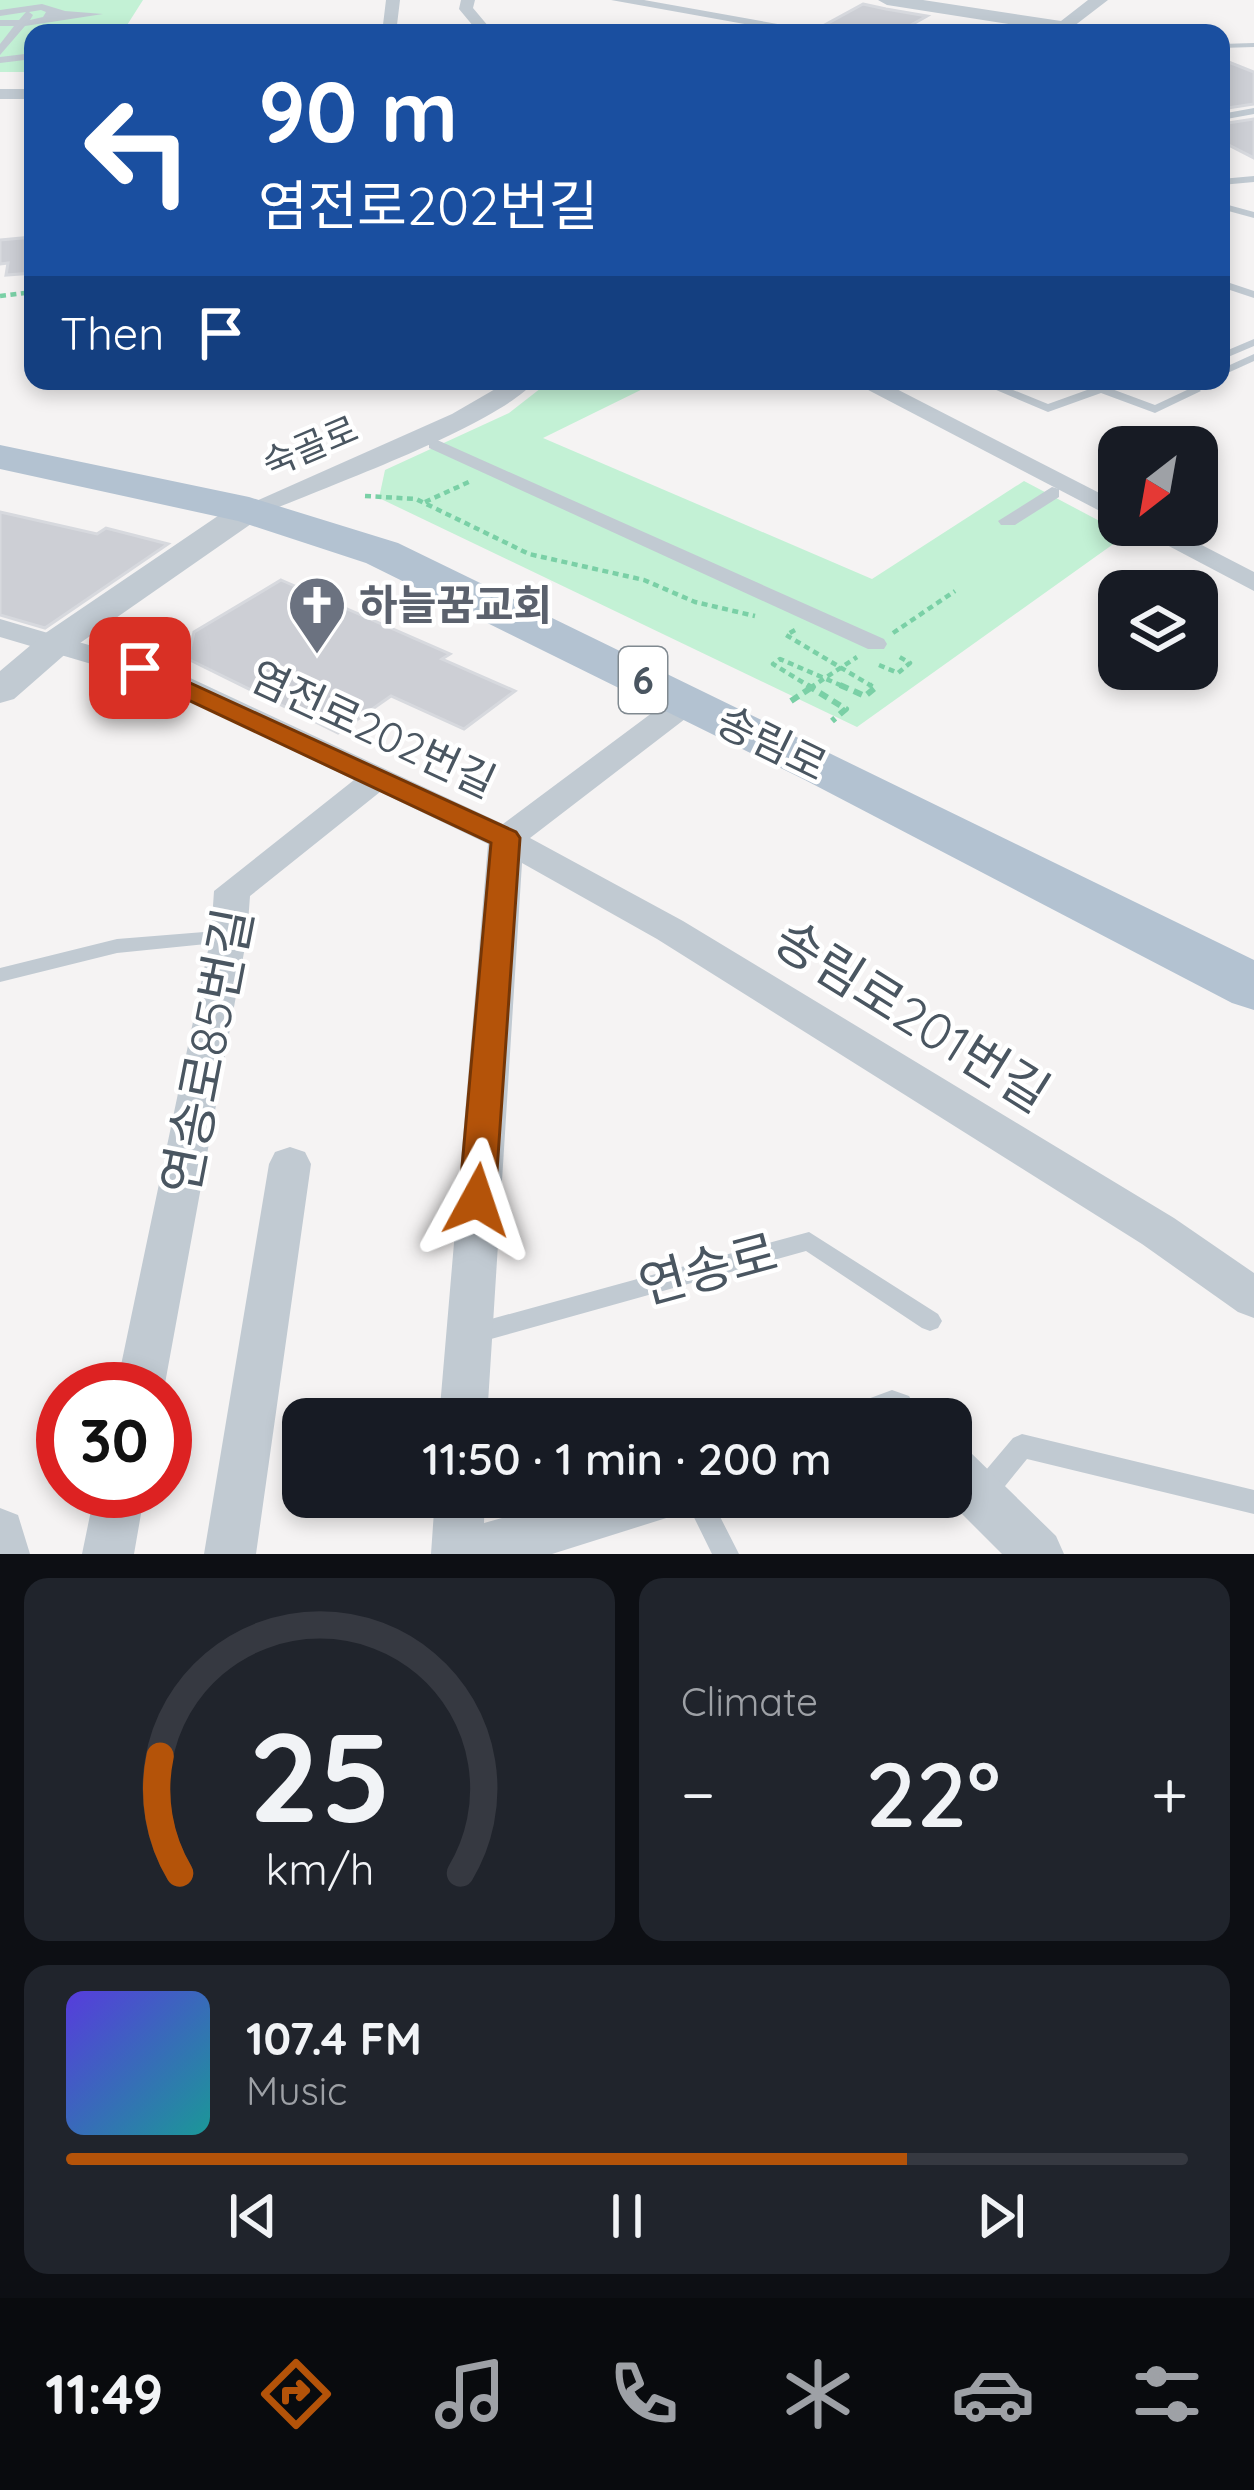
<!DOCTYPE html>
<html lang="en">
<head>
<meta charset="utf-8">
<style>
	:root { --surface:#171b24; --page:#20242c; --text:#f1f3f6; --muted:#9ea1a6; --line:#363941; --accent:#b45309 }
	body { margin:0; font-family:Quicksand,"Noto Sans KR",sans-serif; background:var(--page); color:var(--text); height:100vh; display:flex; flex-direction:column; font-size:45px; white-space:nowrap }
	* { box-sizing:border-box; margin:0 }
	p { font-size:39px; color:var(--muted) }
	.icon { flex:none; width:66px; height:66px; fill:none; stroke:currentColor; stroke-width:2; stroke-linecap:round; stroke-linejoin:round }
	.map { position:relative; height:1554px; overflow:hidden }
	.sheet { display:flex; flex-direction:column; gap:24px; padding:24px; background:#0d0f14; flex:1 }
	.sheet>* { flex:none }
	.hud { position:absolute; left:24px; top:24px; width:1206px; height:366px; border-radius:24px; box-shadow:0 6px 18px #0003; background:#1a4fa0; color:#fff; overflow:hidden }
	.needle { width:78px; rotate:211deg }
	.buttons { position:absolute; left:1098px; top:426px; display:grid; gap:24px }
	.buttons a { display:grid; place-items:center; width:120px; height:120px; border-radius:24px; background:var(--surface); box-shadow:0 6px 18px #0003; font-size:60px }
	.speed { position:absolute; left:36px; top:1362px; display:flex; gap:24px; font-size:60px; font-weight:700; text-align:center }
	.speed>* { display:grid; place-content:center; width:156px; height:156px; border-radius:50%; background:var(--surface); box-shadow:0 6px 18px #0003; line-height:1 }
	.speed .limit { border:18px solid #d22; background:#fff; color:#111 }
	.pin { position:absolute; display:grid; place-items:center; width:102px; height:102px; color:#fff; margin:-51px; border-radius:24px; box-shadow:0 6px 18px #0006 }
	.me { position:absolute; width:132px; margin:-66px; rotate:5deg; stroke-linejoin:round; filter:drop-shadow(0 0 9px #0008) }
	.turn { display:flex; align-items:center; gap:42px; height:252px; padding:0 36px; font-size:54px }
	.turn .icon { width:156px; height:156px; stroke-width:2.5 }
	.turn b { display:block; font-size:84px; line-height:102px }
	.then { display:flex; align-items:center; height:114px; padding:0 36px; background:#0003; gap:24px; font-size:45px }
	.big { font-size:90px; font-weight:600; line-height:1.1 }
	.sheet .card { flex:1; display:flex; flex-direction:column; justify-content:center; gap:18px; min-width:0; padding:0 42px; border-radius:24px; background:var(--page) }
	.sheet .dial { align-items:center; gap:0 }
	.dial svg { height:312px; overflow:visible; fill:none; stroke:var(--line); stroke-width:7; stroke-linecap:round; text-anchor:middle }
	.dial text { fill:var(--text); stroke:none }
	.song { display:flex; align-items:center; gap:36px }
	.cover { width:144px; height:144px; border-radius:18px; background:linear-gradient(135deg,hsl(250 70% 55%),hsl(180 70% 35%)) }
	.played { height:12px; border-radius:6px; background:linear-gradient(90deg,var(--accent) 75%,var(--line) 75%) }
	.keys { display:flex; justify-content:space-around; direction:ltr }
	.heat { display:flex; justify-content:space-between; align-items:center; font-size:66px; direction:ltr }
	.sheet .tiles { flex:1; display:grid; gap:24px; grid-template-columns:1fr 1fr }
	.card:last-child { grid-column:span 2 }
	.trip { position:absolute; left:282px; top:1398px; width:690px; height:120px; border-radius:24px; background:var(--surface); box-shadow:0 6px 18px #0003; font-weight:600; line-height:120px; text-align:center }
	.menu { display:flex; height:192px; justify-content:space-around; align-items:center; background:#090b0e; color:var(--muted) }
	.menu .icon { width:84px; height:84px }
	.menu .selected { color:var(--accent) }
	.menu b { font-size:54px; color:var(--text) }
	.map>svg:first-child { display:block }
</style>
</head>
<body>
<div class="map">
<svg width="1254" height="1554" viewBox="0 0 1254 1554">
	<rect width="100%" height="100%" fill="#f5f3f3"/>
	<path fill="#c3f1d5" d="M0 0H143L122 33H33V72H0Z
		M550 381H659L543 438 872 579 1024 481 1126 535 857 727 379 498 385 470 509 413Z"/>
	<path fill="#cdcfd5" stroke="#d7d9de" stroke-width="3" d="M863 4 886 9 927 16 897 33H832L821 27Z
		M1221 59 1254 72V104L1221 109Z
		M1254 119V158L1221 141V124Z
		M33 237V273L6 275 8 263 0 264V240Z
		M0 512 97 534 106 528 168 544 45 628 0 615Z
		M281 580 450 654 442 659 515 691 464 729 391 696 338 733 188 659 194 632Z"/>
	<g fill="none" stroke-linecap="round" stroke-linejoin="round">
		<path stroke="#7ad0a6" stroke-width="3" stroke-dasharray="4.5 3" stroke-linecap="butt" d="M106 31 127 25"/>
		<path stroke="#7ad0a6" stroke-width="4.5" stroke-dasharray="6 4.5" stroke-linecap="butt" d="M0 296 33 292
			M365 496 416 499 529 554 644 580 695 602 755 616
			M425 502 471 481
			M795 630 786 635 875 688
			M893 633 955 591
			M879 665 898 673 910 663 896 655
			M810 688 857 657
			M812 688 773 664 780 659 847 688"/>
		<path stroke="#7ad0a6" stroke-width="6" stroke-dasharray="9 6" stroke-linecap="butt" d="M807 685 846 709 832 721
			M840 685 865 696 875 688 870 685
			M791 701 815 685"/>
		<path fill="#c1cad2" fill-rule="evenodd" d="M1254 43V47L1221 48V44Z
			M1254 108V114L1221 120V114Z
			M1254 176V182L1221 185V179Z
			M1221 203 1254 212V218L1221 209Z
			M1221 280 1254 291V298L1221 287Z
			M1254 339V346L1221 360V353Z
			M1254 354V361L1221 376V369Z
			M975 381H991L1048 404 1101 385 1155 405 1187 390 1178 381H1191L1201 391 1155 413 1101 393 1048 412Z
			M229 930 236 931 238 936 236 941 117 953 0 982V968L117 939Z
			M809 1232 938 1314 942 1321 938 1328 930 1331 922 1328 806 1251 473 1344 465 1341 461 1334 465 1327 473 1324Z
			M1022 1434 1254 1490V1514L1027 1459 993 1501 984 1504 975 1501 971 1492 975 1483 1013 1438Z
			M684 1497H710L739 1554H712Z"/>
		<path fill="#c1cad2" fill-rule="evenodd" d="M42 4 65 11 103 14 25 26 0 55V44L14 26H0V20H19L26 12 0 16V10ZM41 10 46 12 43 17 30 20 33 15 29 12Z
			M33 53V59L0 63V57Z
			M435 439 884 639 887 644 884 649H868L429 448V440Z
			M1052 487 1059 489V497L1015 525H1001L998 521Z"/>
		<path fill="#c1cad2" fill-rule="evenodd" d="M386 0H400L396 33H382Z
			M461 0H475L473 8 494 33H479L459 9Z
			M611 0H644L828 33H794Z
			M0 89H33V99H0Z
			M509 381H535C496 427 321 488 258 516L249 518 236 510 452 414Z
			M851 381H881L1119 503V521Z
			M1129 525H1163L1254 572V591Z
			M0 619 171 669 503 824 676 695H698L703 702 698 709 530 838 683 921 1174 1218 1254 1273V1318L1238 1312 1142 1244 657 939 522 863 487 1419H439L488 844 380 792 250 896 247 936 164 1389H116L211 936 214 891 354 780 149 681 0 637Z
			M290 1147 305 1152 311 1164 256 1554H204L269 1164 275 1152Z
			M892 1390 909 1396 923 1419H850L857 1403Z
			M951 1444 969 1451 1056 1536 1064 1554H1002L945 1497H951Z
			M95 1491H145L134 1554H82Z
			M435 1497H485L484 1523 576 1497H686L679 1514 552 1554H431Z
			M0 1508 18 1515 30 1554H0Z"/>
		<path fill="#c1cad2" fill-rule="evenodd" d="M878 0H923L1061 21 1088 0H1108L1065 33 887 5Z
			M249 500 266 510 261 517 70 650 14 699 0 703V671L44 634 237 503Z"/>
		<path fill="#b3c2d1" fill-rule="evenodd" d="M0 445 249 497 398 543 1254 960V1010L1232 1003 805 780 366 563 238 521 0 469Z"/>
	</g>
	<path fill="#b45309" stroke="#753606" stroke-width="3" d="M140 660 516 832 520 838 495 1200 490 1211 477 1215 464 1211 459 1200 491 843 131 673 127 668 131 662Z"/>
	<defs>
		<g id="church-pin" transform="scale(3)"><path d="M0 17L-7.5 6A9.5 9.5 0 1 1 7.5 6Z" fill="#6b7280" stroke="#fff"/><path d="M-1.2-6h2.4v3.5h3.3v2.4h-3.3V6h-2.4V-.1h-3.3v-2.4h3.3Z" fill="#fff"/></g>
	</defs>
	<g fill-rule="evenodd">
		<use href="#church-pin" x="317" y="605"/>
	</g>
	<g text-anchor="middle" stroke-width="9" stroke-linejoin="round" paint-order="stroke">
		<g font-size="36" fill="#4a5661" stroke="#fff">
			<text transform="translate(310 446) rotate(-23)" y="13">숙골로</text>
		</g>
		<rect fill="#fff" stroke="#808990" stroke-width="3" x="619" y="647" width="48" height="66" rx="9"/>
		<g font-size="39" font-weight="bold" fill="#4a5661">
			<text x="643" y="694">6</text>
		</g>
		<g font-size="42" font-weight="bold" fill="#5b616d" stroke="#fff" text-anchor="start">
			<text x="359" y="620">하늘꿈교회</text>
		</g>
		<g font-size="42" fill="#4a5661" stroke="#fff">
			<text transform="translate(373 729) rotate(25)" y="15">염전로202번길</text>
			<text transform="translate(772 743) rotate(26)" y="15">송림로</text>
		</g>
		<g font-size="51" fill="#4a5661" stroke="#fff">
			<text transform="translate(912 1016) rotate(32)" y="18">송림로201번길</text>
			<text transform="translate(207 1051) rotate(-79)" y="18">연송로85번길</text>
			<text transform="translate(708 1269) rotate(-15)" y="18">연송로</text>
		</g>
	</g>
</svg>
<div class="buttons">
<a><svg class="needle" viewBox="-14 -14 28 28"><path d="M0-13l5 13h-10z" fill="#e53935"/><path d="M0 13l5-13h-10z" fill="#9ea1a6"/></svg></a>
<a><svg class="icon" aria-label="layers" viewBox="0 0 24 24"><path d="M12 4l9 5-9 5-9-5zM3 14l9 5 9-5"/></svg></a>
</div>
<div class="speed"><div class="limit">30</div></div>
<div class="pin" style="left:140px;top:668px;background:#d93025"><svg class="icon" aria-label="arrive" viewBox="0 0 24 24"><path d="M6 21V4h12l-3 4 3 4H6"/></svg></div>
<svg class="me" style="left:477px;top:1200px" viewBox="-20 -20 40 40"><path d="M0-17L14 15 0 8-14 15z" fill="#b45309" stroke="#fff" stroke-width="4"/></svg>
<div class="trip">11:50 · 1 min · 200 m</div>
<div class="hud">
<div class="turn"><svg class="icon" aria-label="left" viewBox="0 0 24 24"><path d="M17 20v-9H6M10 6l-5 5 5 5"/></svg><div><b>90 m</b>염전로202번길</div></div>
<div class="then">Then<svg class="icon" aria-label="arrive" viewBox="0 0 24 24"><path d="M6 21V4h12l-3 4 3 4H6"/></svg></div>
</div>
</div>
<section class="sheet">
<div class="tiles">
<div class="card dial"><svg viewBox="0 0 100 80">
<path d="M14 69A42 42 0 1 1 86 69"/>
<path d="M14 69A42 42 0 0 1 9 39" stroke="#b45309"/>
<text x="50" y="56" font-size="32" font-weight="700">25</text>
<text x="50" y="72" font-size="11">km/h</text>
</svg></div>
<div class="card"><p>Climate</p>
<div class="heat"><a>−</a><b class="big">22°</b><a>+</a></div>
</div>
<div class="card">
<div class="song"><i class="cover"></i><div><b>107.4 FM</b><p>Music</p></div></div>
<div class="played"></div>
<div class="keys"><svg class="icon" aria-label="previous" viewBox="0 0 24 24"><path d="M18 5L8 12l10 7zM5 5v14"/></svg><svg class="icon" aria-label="pause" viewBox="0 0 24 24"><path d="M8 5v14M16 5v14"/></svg><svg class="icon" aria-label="next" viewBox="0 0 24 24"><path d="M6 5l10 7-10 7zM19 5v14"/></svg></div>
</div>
</div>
</section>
<nav class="menu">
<b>11:49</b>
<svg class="icon selected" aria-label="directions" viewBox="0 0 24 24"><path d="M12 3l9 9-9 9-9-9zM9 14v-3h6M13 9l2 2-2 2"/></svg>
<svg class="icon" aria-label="music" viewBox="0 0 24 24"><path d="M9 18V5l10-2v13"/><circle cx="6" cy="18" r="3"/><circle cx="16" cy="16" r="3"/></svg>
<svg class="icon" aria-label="phone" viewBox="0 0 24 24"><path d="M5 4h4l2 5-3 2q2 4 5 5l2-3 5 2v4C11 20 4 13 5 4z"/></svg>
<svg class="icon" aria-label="climate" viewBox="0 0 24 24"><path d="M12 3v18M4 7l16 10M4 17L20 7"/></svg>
<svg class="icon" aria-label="car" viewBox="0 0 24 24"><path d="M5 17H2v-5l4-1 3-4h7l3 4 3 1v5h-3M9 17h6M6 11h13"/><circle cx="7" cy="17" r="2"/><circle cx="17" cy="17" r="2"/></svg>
<svg class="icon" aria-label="filters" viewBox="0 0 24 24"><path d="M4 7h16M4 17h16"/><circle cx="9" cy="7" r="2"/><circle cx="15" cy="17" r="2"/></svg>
</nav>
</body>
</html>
